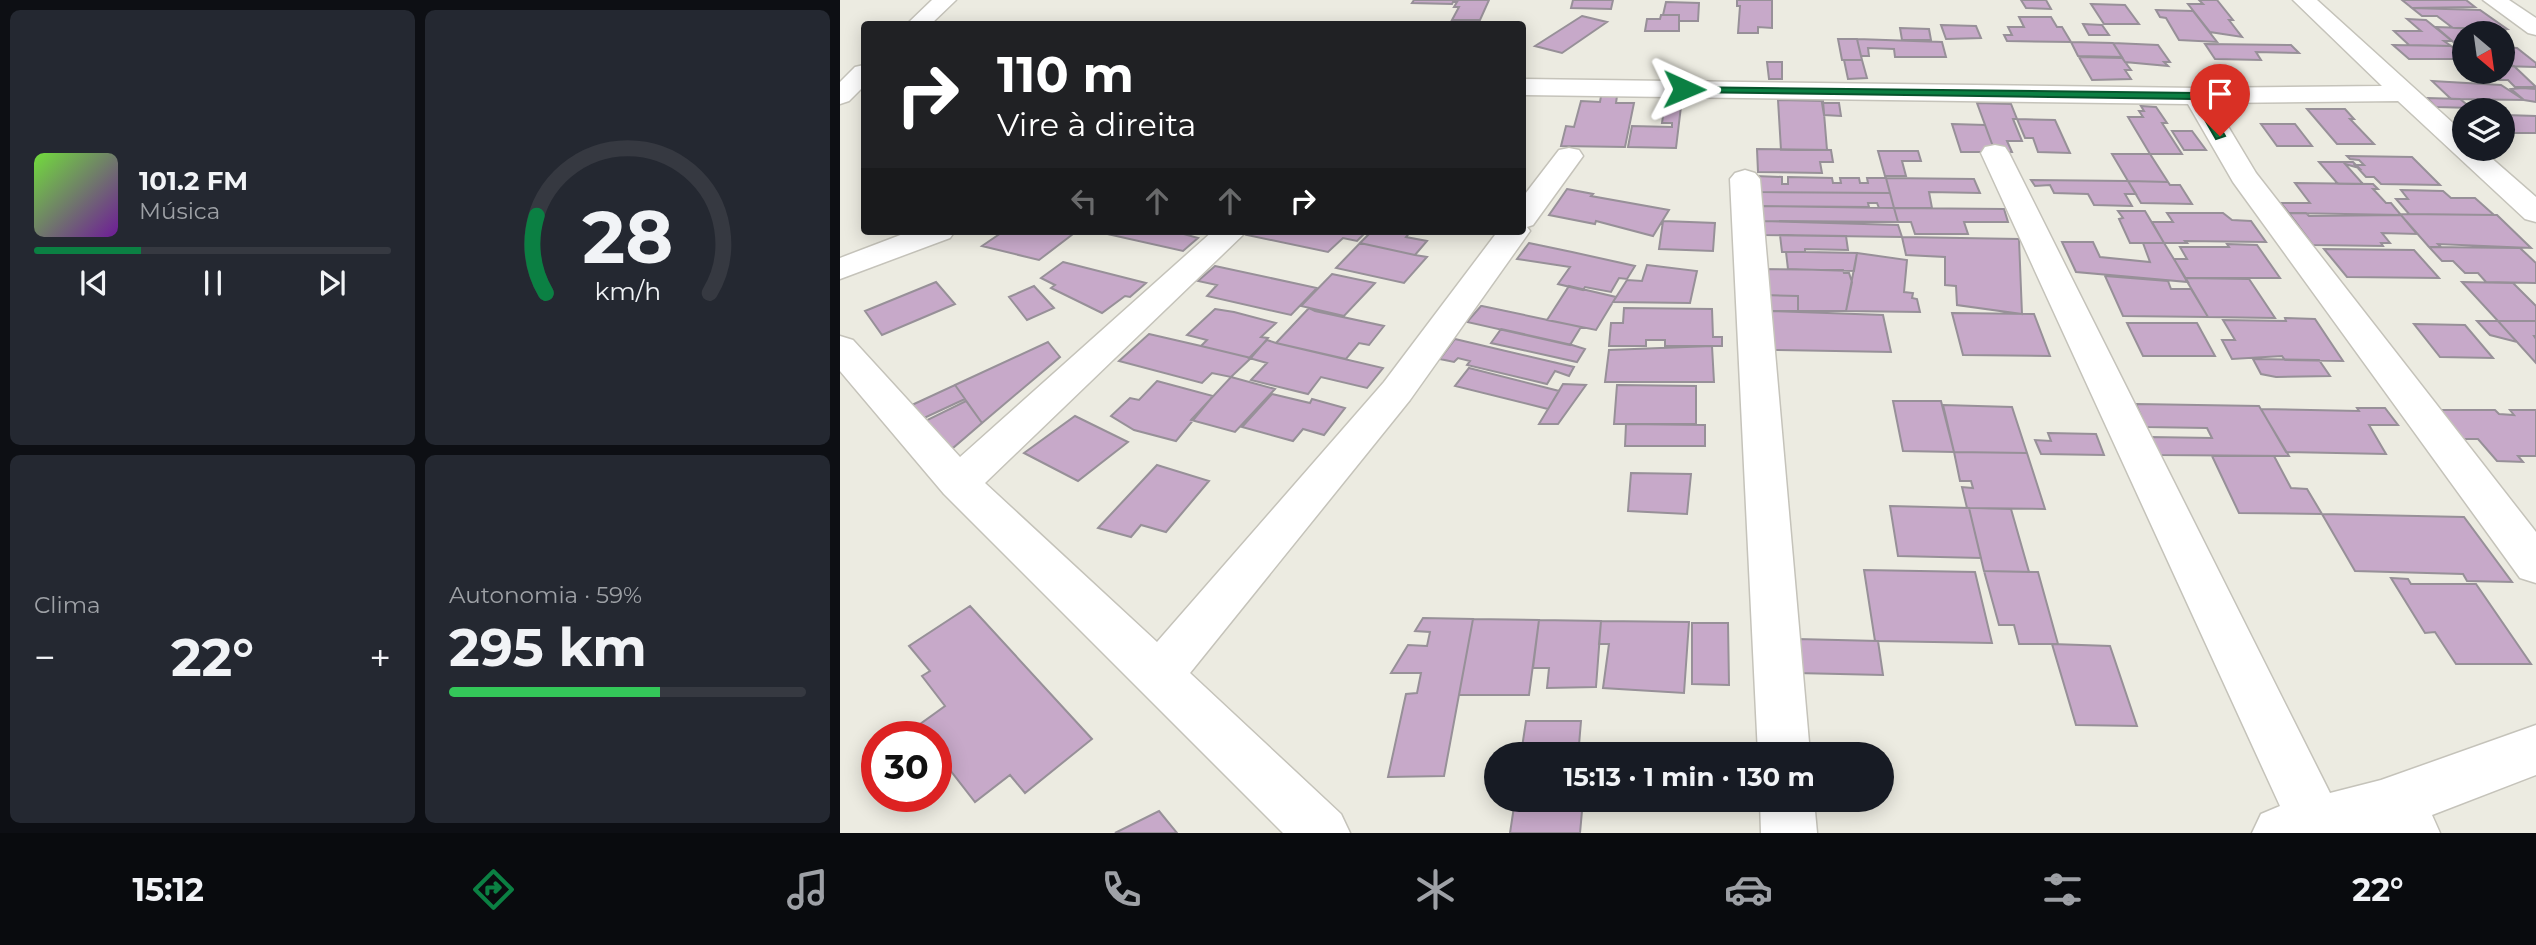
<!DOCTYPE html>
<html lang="pt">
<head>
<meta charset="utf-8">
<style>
	:root { --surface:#171b24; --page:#242831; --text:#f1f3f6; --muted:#9ea1a6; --line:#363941; --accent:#0b8043 }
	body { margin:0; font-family:Montserrat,sans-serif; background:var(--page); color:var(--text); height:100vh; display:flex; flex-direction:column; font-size:26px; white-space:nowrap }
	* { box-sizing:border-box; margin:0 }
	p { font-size:23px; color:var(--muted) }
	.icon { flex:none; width:38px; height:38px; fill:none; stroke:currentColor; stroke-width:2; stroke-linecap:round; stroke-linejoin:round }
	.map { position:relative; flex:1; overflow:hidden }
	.side { display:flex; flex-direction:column; gap:10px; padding:10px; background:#0d0f14; width:840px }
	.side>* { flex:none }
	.guide { position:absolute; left:21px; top:21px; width:665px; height:214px; border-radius:7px; box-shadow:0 4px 18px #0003; background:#202124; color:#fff; overflow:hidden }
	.needle { width:46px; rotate:151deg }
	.buttons { position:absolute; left:1612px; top:21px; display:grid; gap:14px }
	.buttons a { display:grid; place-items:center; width:63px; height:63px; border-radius:50%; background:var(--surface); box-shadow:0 4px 18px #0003; font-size:35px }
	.speed { position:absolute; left:21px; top:721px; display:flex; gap:14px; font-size:35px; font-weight:700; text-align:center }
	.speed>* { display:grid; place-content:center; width:91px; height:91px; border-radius:50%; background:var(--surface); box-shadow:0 4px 18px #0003; line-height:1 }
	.speed .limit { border:10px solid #d22; background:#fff; color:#111 }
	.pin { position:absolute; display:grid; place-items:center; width:60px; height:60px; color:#fff; margin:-72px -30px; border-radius:50% 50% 50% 0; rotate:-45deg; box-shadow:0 0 7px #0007 }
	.pin .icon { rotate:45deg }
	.me { position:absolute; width:77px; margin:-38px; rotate:91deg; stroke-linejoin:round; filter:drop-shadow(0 0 5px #0008) }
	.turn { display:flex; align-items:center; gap:24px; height:147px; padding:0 21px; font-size:32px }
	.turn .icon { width:91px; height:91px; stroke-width:2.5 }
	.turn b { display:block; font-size:49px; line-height:60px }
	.lanes { display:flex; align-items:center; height:66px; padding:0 21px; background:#0003; justify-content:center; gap:35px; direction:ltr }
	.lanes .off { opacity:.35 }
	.big { font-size:52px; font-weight:700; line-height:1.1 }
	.side .tile { flex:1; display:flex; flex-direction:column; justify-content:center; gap:10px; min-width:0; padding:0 24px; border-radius:10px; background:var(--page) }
	.side .dial { align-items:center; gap:0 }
	.dial svg { height:182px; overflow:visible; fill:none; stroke:var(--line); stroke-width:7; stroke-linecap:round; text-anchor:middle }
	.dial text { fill:var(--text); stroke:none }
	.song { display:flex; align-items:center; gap:21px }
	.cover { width:84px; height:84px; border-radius:10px; background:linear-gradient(135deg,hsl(100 70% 55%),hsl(280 70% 35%)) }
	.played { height:7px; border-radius:4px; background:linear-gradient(90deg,var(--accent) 30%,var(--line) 30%) }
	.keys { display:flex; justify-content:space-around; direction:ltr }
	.heat { display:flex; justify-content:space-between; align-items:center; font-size:38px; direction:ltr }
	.charge { height:10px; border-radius:5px; background:linear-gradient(90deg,#34c759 59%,var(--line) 0) }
	.side .tiles { flex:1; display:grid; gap:10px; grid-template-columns:repeat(2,1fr) }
	.trip { position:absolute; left:644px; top:742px; width:410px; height:70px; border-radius:35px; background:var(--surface); box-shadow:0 4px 18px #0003; font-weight:700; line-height:70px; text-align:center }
	.dock { display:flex; height:112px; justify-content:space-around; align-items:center; background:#090b0e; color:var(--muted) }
	.dock .icon { width:49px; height:49px }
	.dock .active { color:var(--accent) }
	.dock b { font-size:32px; color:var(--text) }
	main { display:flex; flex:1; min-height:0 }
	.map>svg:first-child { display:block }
</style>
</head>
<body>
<main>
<section class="side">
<div class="tiles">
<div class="tile">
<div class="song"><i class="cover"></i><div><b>101.2 FM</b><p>Música</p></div></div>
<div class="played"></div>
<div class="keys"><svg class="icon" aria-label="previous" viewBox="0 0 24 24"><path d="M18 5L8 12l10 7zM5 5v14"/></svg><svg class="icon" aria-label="pause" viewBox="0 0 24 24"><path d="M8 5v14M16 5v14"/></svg><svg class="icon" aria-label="next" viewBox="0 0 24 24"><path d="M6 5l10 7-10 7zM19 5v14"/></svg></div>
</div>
<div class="tile dial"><svg viewBox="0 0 100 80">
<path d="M14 69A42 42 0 1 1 86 69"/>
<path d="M14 69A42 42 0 0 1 10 35" stroke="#0b8043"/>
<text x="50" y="56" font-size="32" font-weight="700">28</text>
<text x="50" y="72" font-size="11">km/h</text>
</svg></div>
<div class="tile"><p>Clima</p>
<div class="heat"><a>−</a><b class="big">22°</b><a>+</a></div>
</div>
<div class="tile"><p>Autonomia · 59%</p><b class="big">295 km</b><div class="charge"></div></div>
</div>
</section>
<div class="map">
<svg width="1696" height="833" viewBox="0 0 1696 833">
	<rect width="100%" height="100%" fill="#ecebe1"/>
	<path fill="#c7a9c9" stroke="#979098" stroke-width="2" d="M574 0H614L612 4 572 3Z
		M614 0H649L640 20H612L619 7H614L617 2H613Z
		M733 0H773L771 9 731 8Z
		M897 0H932V28L918 27V33H898L900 6H897Z
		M1181 0H1206L1211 9 1186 8Z
		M1359 0H1377L1393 20H1389L1402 37 1370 32 1348 4H1363Z
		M1562 0H1626L1635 7 1572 8Z
		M826 2 859 3 858 21H839V15H823Z
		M1251 4 1285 5 1299 24H1264Z
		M1572 8 1640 10 1667 29 1613 28 1597 16H1582Z
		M1316 10 1353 11 1377 42 1339 40 1326 18 1320 17Z
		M821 15H839V31H805L807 19H820Z
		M742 16 767 22 722 53 695 46Z
		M1179 17H1211L1217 27H1222L1231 42 1167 41 1164 35H1172L1168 27H1184Z
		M1567 19 1586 20 1612 41H1604L1611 46 1569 45 1554 31H1581Z
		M1243 24 1262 25 1269 35H1249Z
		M1101 25 1136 26 1141 38 1106 39Z
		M1596 27 1624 28 1630 33H1624V46H1618Z
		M1060 28 1089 29 1091 40H1062Z
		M998 39H1017L1022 60H1002Z
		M1017 39 1102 42 1106 57H1055L1054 49 1028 48 1029 56H1021Z
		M1231 42 1273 43 1282 57 1238 56Z
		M1273 43 1318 45 1330 62H1324L1328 66 1285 62Z
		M1365 44 1451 45 1459 53 1416 52 1421 60 1375 59Z
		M1553 45 1611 46 1624 56V59H1569Z
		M1662 47 1677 48 1696 63V67L1662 66Z
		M1239 57 1282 58 1291 70H1285L1291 79 1252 80Z
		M1004 60H1022L1027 78 1008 79Z
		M927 62H942V79H929Z
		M1662 66H1674L1696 87H1675L1668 80H1659L1650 72H1662Z
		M1592 81 1661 85 1684 100 1611 99Z
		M1682 88 1696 89V102L1684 100 1671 89Z
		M761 96H777L776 103H794L785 147 721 146 726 126 734 127 741 101 760 102Z
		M832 98H842L836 148 788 147 792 126 832 127V123H822L825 103H831Z
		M1587 98 1620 99 1631 108 1596 107Z
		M938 100 983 101 987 150H941Z
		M982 103H999L1001 116 984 115Z
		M1137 103 1171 104 1177 119H1173L1182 141H1167L1172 152H1155Z
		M1301 106 1316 107 1327 123H1322L1342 154H1310L1288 117H1303L1299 111H1304Z
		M1467 109H1505L1514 119H1510L1534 144H1497Z
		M1665 115 1696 116V133H1671L1662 126V118H1668Z
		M1177 119 1215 120 1230 153 1198 152 1193 138H1185Z
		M1112 124 1145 125 1155 152H1121Z
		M1421 124H1455L1472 146H1437Z
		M1332 131H1352L1366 150H1344Z
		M917 149 991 150 993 162H980L982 173 918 172Z
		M1038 151H1078L1081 161H1062L1066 176H1045Z
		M1272 154H1310L1328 182 1288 181Z
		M1507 156 1572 157 1600 185 1541 184 1534 177H1526L1515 165H1524L1519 160 1510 159Z
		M1479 162H1513L1519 168 1505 164 1523 184H1498Z
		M915 176 942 177V184H948V177L992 178 993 183H1001L1000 178H1019L1020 183H1028L1027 178H1046L1050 193 921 192V187H915Z
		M1046 178 1134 179 1140 193 1089 192 1092 208H1054Z
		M1191 180 1288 181 1296 194H1285L1292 206 1254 205 1248 194 1214 193 1210 185 1195 186Z
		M1288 181 1328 182 1330 185H1340L1352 204 1301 203Z
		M1455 183 1533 184 1538 189H1533L1546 203H1551L1561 215 1449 213 1441 203H1470Z
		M727 189 753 194 751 196 829 210 813 236 756 221 755 224 709 215Z
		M1561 190 1603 191 1611 198H1635L1654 215 1569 214 1556 199H1568Z
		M921 192 1050 193 1054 208H1039L1037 203H1028L1029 207 922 206Z
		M918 206 1054 208 1058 222 923 221Z
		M1054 208 1164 209 1168 222H1124L1128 234H1075L1071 222H1058Z
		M1278 211H1305L1324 243H1290L1279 219 1283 218Z
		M1327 213H1383L1392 220 1411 221 1426 242 1345 241 1347 243H1324L1312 222H1333Z
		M1449 213H1466L1469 216 1561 215 1577 234 1542 233 1550 243H1541L1543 246 1473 245Z
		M1560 214 1657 215 1691 248 1598 244 1601 247H1589Z
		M823 221 875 223 873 251 819 249Z
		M923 221 1058 225 1062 237 924 235Z
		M164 231 200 233 237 231 199 260 142 246Z
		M254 231H333L358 238 343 251Z
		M412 231H527L517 241 503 238 488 252 407 235Z
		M532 231H571L566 237 587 241 575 255 520 243Z
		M940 235 1006 236 1008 250 965 249V252H942Z
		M1062 237 1179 239 1182 314 1117 305 1116 286 1105 285V257L1066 255Z
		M1222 242H1253L1260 257 1310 262 1303 243H1324L1348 282 1236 272Z
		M520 243 575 255 587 257 564 283 496 268Z
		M689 243 732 252 795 266 787 279 779 278 771 292 745 287 743 290 718 284 730 267 677 259Z
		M1387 244 1417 245 1440 278H1345L1334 259H1347L1340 247H1389Z
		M1589 247 1680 248 1696 263V283L1646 282 1638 273H1625L1613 261H1602Z
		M1484 249 1574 250 1599 278 1507 277Z
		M946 252H965L1017 253 1014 271 948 269Z
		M1017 253 1067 260 1064 292 1073 293 1072 298 1077 299 1080 312 1006 311Z
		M223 262 306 283 290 297 285 296 262 313 211 288 215 285 201 278Z
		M807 265 857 271 850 303 773 302 787 280 802 281Z
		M375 266 477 288 451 315 367 296 377 285 358 281Z
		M919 269 1003 270 1004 273H1009L1012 282 1006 311H958V296L921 295Z
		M492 274 535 283 504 316 461 306Z
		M1265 276 1328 281 1331 289H1351L1368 317 1283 316Z
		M1345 278 1409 279 1435 318 1368 317Z
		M96 282 115 304 42 335 25 311Z
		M1622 282 1673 283 1696 306V321H1658Z
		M194 286 214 308 187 320 169 297Z
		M729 286 776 297 756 330 707 320Z
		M925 295 958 296V311H926Z
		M641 306H642L741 327 730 345 627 322Z
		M469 308 475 311 544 326 529 345 519 343 506 359 436 343Z
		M784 308 872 309 873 337H882V346H825V340H806V346H769L771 323H783Z
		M375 309 394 312 436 323 421 337 428 338 411 358 361 346 367 340 347 335Z
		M930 311 1043 315 1051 352 933 350Z
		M1112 313 1194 314 1210 356 1123 355Z
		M1445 318 1475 319 1503 361 1445 360 1442 356 1392 359 1382 340H1395L1383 320 1446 321Z
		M1637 321H1658L1677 342 1650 335Z
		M1658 321H1696V336H1694L1696 339V363Z
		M1287 323H1357L1375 356H1303Z
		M1574 324 1625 325 1653 358 1600 357Z
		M661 329 732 345 745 349 737 362 651 343Z
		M309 334 361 346 411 358 391 377 372 373 362 383 279 361Z
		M615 339 734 367 729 376 715 371 707 384 627 365 630 361 618 358 614 362 600 359Z
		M427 340 436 343 543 368 527 388 481 377 468 394 411 380 427 363 409 358Z
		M208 342 220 357 142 423 115 385Z
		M872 346 874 382H765L769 350Z
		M1413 359 1479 360 1490 376 1436 377 1421 374Z
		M629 368 719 391 708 409 615 386Z
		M391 377 435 389 395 432 351 420Z
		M317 381 373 396 336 441 294 430 271 416 290 398 299 400Z
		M723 384 746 385 718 424H699Z
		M115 385 125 399 69 425 59 411Z
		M777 385 856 386V424H774Z
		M432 394 470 403 472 399 505 408 484 435 463 429 453 441 402 427Z
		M126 401 142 423 113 448 75 426Z
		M1053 401H1101L1114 452 1063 451Z
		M1296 404 1419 406 1449 456 1319 455 1311 437 1372 438 1367 428 1306 427Z
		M1103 405 1172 407 1187 453 1114 452Z
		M1517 408H1545L1558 425H1529L1546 454 1446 452 1421 409 1519 411Z
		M1601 410H1655L1659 414 1674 415 1670 410H1696V456H1678L1683 462 1657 461 1638 439H1623Z
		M235 416 288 442 238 481 184 453Z
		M786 424 865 425V446H785Z
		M1208 433 1256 434 1264 455 1201 454 1195 440 1211 441Z
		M1114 452 1187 453 1205 509 1127 508 1122 487 1133 488 1131 481H1120Z
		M1372 456H1434L1451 488 1467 489 1482 514 1399 513Z
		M317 465 369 481 326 532 301 525 291 537 258 528Z
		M791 473 851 474 847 514 788 511Z
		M1050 506 1129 508 1141 558 1058 556Z
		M1129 508 1171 509 1189 572 1144 571Z
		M1482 514 1624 517 1672 582 1627 581 1623 574 1515 571Z
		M1024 570 1135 572 1152 643 1035 641Z
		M1144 571 1198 572 1218 644H1179L1174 625H1159Z
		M1551 578 1568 579 1571 584H1636L1691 664H1616L1595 632 1585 633Z
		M130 606 252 739 185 793 170 775 135 802 96 752V737H84L76 727 105 706 82 676 90 671 69 646Z
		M583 618 633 619 604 776 548 777 566 694 577 693 581 673H551L568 645 587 646 590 632 575 631Z
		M633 619 699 620 689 695H619Z
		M699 620 761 621 756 687 707 688 709 668H693Z
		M761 621 849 622 844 693 763 688 769 644H759Z
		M852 623H888L889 685 852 684Z
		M957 639 1038 641 1043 675 956 673Z
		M1212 644 1270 646 1297 726 1236 725Z
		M686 721H741L739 745H748V754H681Z
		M675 800H743L740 833H670Z
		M319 811 337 833H275Z"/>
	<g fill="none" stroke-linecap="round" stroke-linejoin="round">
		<g stroke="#c5c3ba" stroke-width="3">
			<path id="minor" d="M92 0H116L91 24H67Z
				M1453 0H1477L1624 133V149H1641L1696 197V222L1685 219 1558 101 1374 103 1416 173 1696 532V583L1680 578 1393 182 1348 104 682 95V79L1357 88 1542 86Z
				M1643 0H1669L1696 18V35L1688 33Z
				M24 65V86L9 101 0 104V82L15 67Z
				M1155 145 1165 147 1169 153 1490 793 1541 780 1696 725V775L1592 815 1600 833H1412L1421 814 1440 806 1141 153 1145 147Z
				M729 148 739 150 743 156 693 225 687 227 690 231 570 400 350 673 501 814 510 833H443L104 494 0 371V336L13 340 120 457 373 231H407L145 483 317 642 544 382 658 231H682V198L719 150Z
				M905 170 915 173 920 179 970 754H918L890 179 895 173Z
				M71 231H115L110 238 0 279V258Z
				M920 800H974L977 833H921Z"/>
		</g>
		<use href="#minor" fill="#fff" fill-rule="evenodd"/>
	</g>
	<path fill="#0b8043" stroke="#07532c" stroke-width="2" d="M841 87 1357 93 1362 96 1385 136 1376 139 1353 99 844 92 841 91Z"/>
</svg>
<div class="buttons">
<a><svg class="needle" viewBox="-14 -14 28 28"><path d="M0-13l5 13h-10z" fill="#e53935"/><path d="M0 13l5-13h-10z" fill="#9ea1a6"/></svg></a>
<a><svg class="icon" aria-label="layers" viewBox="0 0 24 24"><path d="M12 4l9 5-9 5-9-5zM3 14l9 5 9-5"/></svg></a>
</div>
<div class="speed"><div class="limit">30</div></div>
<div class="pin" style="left:1380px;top:136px;background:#d93025"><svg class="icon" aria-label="arrive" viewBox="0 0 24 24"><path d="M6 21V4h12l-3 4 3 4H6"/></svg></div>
<svg class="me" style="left:844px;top:89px" viewBox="-20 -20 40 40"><path d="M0-17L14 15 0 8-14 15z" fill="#0b8043" stroke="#fff" stroke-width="4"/></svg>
<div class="trip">15:13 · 1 min · 130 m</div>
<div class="guide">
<div class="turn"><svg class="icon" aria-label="right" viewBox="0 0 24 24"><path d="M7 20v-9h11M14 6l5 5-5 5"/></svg><div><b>110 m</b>Vire à direita</div></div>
<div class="lanes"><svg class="icon off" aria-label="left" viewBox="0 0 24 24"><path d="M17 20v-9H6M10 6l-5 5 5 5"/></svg><svg class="icon off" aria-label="ahead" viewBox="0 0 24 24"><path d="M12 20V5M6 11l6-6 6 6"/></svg><svg class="icon off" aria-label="ahead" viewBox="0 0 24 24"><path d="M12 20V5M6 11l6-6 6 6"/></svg><svg class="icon" aria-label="right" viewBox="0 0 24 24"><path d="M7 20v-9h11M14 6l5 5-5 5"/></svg></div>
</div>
</div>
</main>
<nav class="dock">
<b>15:12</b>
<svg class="icon active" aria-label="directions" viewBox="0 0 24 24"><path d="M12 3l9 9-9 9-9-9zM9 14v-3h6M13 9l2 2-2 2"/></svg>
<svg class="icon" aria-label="music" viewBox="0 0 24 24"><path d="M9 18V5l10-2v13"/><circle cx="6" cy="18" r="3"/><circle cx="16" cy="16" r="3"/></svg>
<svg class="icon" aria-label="phone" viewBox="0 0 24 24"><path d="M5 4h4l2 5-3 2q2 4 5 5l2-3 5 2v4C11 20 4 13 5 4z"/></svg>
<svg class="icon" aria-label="climate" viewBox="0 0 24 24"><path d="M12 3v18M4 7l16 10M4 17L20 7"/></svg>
<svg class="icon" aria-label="car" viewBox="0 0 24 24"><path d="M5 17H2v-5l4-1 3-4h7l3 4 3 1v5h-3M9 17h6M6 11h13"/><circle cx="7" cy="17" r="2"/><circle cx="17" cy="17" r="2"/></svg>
<svg class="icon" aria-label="filters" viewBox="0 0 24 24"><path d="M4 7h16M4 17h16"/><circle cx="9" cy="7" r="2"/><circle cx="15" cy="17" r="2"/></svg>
<b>22°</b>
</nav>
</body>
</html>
